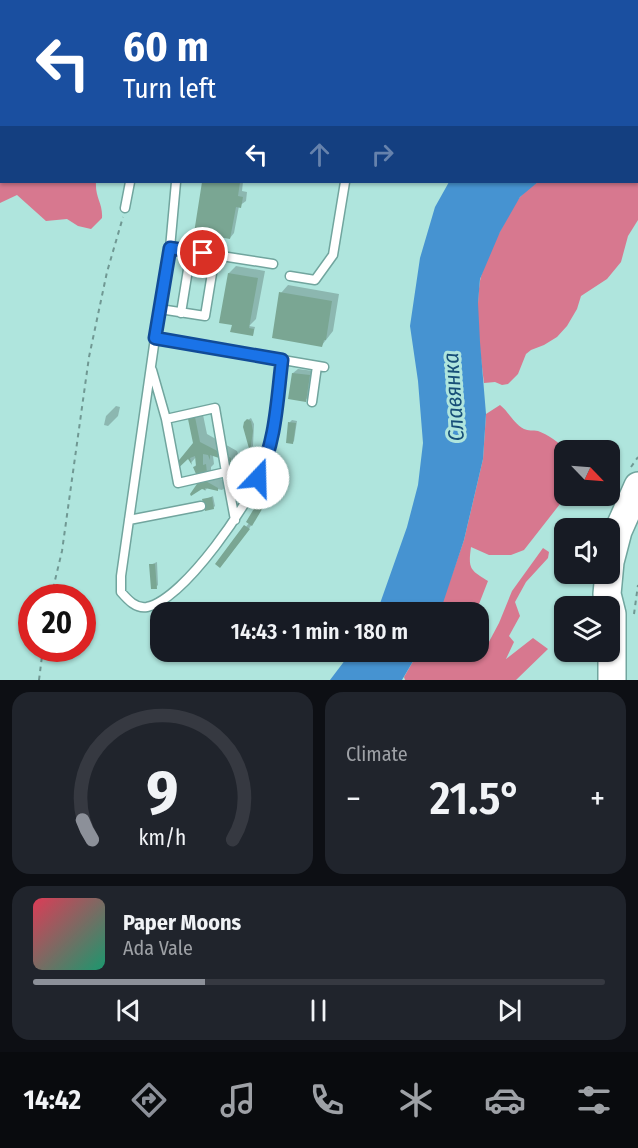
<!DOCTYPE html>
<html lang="en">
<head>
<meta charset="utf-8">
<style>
	:root { --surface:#171b24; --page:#20242c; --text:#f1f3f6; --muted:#9ea1a6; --line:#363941; --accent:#8c9099 }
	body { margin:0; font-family:"Fira Sans Condensed",sans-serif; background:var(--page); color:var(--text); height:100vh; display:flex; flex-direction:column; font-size:22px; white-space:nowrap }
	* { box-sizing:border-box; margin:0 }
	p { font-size:20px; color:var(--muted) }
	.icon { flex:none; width:33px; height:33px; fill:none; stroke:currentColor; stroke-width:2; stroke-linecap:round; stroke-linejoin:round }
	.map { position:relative; height:680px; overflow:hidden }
	.drawer { display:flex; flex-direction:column; gap:12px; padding:12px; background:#0d0f14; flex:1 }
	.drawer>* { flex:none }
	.guide { position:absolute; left:0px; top:0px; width:639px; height:183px; box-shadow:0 2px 4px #0004; background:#1a4fa0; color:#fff; overflow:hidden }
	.needle { width:39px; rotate:115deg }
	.buttons { position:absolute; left:554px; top:440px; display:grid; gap:12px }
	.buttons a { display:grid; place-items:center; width:66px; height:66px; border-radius:12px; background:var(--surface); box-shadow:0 2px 4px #0004; font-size:30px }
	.speed { position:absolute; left:18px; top:584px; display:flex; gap:12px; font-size:30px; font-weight:700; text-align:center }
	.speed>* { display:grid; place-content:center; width:78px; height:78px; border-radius:50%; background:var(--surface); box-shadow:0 2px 4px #0004; line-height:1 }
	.speed .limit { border:9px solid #d22; background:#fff; color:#111 }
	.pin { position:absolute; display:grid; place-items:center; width:51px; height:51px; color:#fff; margin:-26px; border:3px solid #fff; border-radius:50%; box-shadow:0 2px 6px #0007 }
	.me { position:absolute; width:66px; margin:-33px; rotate:21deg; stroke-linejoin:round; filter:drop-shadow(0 0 4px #0008) }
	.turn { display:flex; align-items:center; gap:21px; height:126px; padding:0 24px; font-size:27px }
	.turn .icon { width:78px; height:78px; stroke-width:2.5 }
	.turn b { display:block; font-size:42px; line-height:51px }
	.lanes { display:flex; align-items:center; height:57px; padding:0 24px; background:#0003; justify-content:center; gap:30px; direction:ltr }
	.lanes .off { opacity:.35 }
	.big { font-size:45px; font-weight:600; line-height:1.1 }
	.drawer .tile { flex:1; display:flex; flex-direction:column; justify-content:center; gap:9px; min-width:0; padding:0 21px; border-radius:18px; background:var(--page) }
	.drawer .dial { align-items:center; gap:0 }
	.dial svg { height:156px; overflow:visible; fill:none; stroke:var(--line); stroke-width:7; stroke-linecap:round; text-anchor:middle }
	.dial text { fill:var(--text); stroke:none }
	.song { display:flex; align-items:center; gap:18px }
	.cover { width:72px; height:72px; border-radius:9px; background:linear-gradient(135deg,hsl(350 70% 55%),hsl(160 70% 35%)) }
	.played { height:6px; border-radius:3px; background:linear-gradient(90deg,var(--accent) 30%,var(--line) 30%) }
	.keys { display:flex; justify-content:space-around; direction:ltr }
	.heat { display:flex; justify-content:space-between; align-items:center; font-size:33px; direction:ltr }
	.drawer .tiles { flex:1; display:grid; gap:12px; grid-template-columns:1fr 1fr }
	.tile:last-child { grid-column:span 2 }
	.trip { position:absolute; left:150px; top:602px; width:339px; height:60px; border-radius:18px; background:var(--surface); box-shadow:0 2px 4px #0004; font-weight:600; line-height:60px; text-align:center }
	.dock { display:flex; height:96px; justify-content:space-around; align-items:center; background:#090b0e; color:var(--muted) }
	.dock .icon { width:42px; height:42px }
	.dock .selected { color:var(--accent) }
	.dock b { font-size:27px; color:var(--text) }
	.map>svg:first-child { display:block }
</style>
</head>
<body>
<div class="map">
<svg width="638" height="680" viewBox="0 0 638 680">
	<rect width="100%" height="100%" fill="#afe5dd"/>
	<path fill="#d7788f" d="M0 0H120L2 2V182H96C95 198 103 203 102 218L91 229 78 226 67 219 46 221 17 195 0 203Z
		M638 177V220L628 236 621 262 607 279 581 296 577 309 567 326 557 337 544 345 531 350 526 354 518 374 508 384 502 385 495 382 484 383C480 350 475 314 480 281 483 263 509 211 520 197 525 191 532 186 538 182H638Z
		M500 405C509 412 513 423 524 429 528 431 533 430 538 431 547 434 560 443 566 450H564V495H567L524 550 511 555H489L471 547C468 569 470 570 488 581L479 604 474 612H439L464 540 483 459 486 414Z
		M543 548 549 552 548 558 526 582 515 602 520 616 509 636 514 642 506 659 533 638 548 649 516 680H405L404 677 419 651H459L471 658 483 653 499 623 512 591Z"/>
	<path fill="#4693d1" d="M449 182H538L520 197 500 232 480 279 478 303 480 342 486 414 483 459 464 540 441 609 439 612H377L407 527 418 485 423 443 418 381 410 326 420 258 435 207Z
		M352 651H419L402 680H330Z"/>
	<path fill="#0003" d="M204 182H243L242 191 247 192 246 201 239 206 234 233 230 238 195 232Z
		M236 266 265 271 256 319 249 326 255 327 253 335 233 324 229 273Z
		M288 285 339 294 333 331 322 345 281 293Z
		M298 369 314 371 310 396 305 400 293 373Z
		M116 406 120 407 118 416 108 426 104 425 106 416Z
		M202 410 207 434 237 451 238 454 231 461 215 455 213 456 214 464 211 467V473L229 484 222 490 208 487 205 491 194 467 197 464 196 457 191 463 189 457 194 443 190 419Z
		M251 418 254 424 253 446 251 448 245 432 246 421Z
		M292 420 297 421 294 441 292 443 290 422Z
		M277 476 279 478 253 523 225 561 217 564 249 523 272 481Z
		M213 496 215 506 213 508 204 500Z
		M157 562 158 585 156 587 150 565Z"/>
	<path fill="#7aa693" d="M202 182H240L238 196 243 197 241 208 236 207 230 239 194 233Z
		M228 273 258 278 249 328 254 329 253 336 230 332 232 325 219 323Z
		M279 292 332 301 326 340H324L322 347 272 338Z
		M292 373 310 375 306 402 288 399Z
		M189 415H193L195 417 200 442 231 458V462L210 455V460L208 455 203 454V465L206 464 207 473 204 480 218 488V491L205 488V490L202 489 191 496 190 494 199 481 193 467 196 466 195 456 190 458 192 465 188 459 172 474 171 470 193 443 188 419Z
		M247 419 251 421 253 431 250 452 243 427 244 422Z
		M288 422 296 423 293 444 286 443Z
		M271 480 277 484 252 526 246 522Z
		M212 497 214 509 205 511 202 499Z
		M244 525 250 529 220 568 215 564Z
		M149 564H155L157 589H151Z"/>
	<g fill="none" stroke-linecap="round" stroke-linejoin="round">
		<g stroke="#71a59e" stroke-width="11">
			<path id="lane" d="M326 0 327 2
				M373 2 376 0
				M638 20V19
				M176 182 170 248 155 338 121 576V592C128 600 136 609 147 607 185 599 252 500 265 464 277 432 278 394 282 360
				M125 208 130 182
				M170 248 273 264
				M290 276 315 280 333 255 345 182
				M160 309 205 316 215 255
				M181 313 191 251
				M155 338 324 367
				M152 370 166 419 178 483 226 472 235 520
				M312 402 317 366
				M166 419 215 408 226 472
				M129 520 201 506"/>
		</g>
		<g stroke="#71a59e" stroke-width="20">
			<path id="street" d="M162 2V0"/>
		</g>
		<g stroke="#71a59e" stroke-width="27">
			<path id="secondary" d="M585 0 587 2"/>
		</g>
		<g stroke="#71a59e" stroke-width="30">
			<path id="primary" d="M612 680V614L607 594 610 562 618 531 638 486"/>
		</g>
		<path stroke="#709893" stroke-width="2" stroke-dasharray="4.5 4.5" stroke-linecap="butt" d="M552 0V2
			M631 467 638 457
			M51 597 62 551 89 357 107 272 123 217
			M634 614 638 585
			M39 680 43 648"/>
		<use href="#lane" stroke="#fff" stroke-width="8"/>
		<use href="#street" stroke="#fff" stroke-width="16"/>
		<use href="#secondary" stroke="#fff" stroke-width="24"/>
		<use href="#primary" stroke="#fff" stroke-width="27"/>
	</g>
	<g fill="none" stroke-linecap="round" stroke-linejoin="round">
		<g stroke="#114b97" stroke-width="15">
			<path id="route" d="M203 253 170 248 155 338 282 360C277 400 276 442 258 478"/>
		</g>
		<use href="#route" stroke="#1a73e8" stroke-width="10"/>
	</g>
	<g text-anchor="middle" stroke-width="6" stroke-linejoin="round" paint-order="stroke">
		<g font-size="22" font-style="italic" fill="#174e78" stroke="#afe5dd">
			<text transform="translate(453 397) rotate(-94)" y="8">Славянка</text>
		</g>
	</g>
</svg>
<div class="buttons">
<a><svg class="needle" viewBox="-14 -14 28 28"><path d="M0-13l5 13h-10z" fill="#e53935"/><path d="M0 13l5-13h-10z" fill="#9ea1a6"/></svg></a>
<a><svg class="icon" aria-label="sound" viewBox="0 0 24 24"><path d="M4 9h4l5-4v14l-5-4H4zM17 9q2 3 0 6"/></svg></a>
<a><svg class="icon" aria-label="layers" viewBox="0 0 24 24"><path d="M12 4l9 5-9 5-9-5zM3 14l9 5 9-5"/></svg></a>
</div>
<div class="speed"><div class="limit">20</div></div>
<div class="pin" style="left:203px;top:253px;background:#d93025"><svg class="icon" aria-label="arrive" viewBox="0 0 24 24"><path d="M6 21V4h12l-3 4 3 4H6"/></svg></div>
<svg class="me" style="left:258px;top:478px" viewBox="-20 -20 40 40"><circle r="19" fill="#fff"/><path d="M0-13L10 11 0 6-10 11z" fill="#1a73e8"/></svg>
<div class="trip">14:43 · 1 min · 180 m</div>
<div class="guide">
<div class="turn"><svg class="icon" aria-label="left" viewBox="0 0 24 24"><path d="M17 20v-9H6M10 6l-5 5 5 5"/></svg><div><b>60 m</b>Turn left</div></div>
<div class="lanes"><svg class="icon" aria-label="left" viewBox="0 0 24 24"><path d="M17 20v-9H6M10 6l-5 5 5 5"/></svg><svg class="icon off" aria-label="ahead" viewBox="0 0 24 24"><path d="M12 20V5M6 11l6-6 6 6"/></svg><svg class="icon off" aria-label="right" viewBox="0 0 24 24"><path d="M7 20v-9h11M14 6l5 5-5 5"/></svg></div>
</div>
</div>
<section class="drawer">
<div class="tiles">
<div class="tile dial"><svg viewBox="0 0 100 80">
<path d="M14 69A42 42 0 1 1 86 69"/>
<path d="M14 69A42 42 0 0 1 9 59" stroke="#8c9099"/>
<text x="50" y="56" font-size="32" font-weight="700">9</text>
<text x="50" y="72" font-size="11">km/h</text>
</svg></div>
<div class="tile"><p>Climate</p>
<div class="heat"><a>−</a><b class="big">21.5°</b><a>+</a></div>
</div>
<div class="tile">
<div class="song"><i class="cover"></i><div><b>Paper Moons</b><p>Ada Vale</p></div></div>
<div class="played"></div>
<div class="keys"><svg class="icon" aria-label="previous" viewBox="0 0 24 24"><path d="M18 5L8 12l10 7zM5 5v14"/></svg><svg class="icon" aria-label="pause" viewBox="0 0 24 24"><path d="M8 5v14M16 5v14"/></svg><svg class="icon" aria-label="next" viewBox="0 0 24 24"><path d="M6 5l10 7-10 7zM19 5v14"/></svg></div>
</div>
</div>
</section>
<nav class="dock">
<b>14:42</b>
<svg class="icon selected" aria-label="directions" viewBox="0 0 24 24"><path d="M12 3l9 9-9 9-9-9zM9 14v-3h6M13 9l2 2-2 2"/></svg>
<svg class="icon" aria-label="music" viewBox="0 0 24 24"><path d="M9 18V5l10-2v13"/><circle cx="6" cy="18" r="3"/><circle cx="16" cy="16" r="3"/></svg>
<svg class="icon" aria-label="phone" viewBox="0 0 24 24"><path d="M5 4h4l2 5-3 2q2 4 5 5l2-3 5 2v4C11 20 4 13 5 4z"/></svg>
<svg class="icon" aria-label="climate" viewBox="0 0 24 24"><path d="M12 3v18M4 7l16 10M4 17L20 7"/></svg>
<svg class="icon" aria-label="car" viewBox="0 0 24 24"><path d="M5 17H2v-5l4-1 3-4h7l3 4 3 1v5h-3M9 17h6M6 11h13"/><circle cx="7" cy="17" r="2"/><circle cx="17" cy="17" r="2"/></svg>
<svg class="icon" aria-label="filters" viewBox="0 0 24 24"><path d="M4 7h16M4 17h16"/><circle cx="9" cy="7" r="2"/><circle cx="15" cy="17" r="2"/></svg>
</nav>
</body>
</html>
